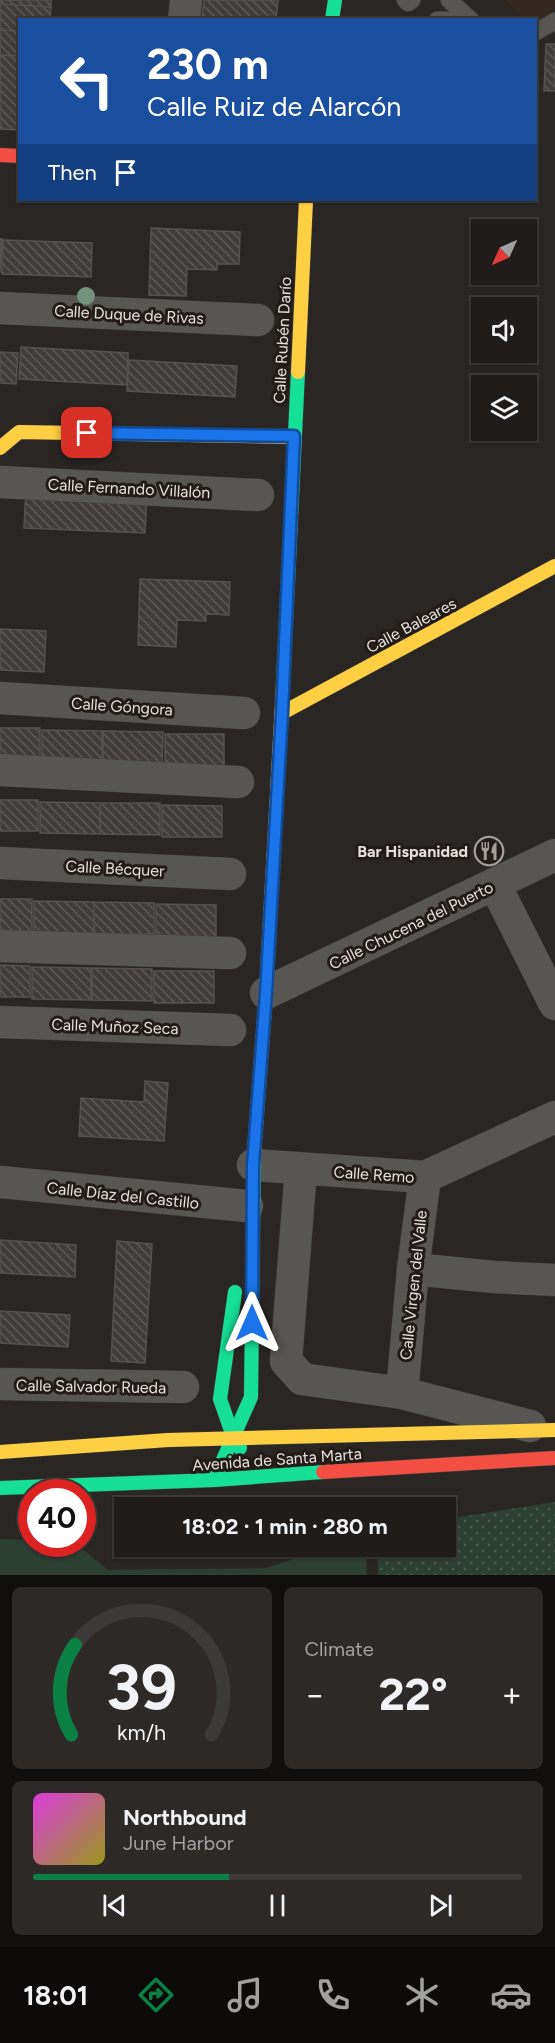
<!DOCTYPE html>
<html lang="en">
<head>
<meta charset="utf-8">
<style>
	:root { --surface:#1f1c1a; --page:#2c2927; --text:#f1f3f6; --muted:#a1a1a2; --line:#3c3a39; --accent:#0b8043 }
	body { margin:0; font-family:Figtree,sans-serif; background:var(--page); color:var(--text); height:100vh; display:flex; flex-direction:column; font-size:22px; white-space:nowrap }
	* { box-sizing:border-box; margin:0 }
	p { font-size:20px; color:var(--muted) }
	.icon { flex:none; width:33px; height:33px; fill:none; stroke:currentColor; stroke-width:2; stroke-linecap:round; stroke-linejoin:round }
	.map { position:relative; height:1575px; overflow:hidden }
	.drawer { display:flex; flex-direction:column; gap:12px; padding:12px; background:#110f0e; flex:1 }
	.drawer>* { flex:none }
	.banner { position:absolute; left:18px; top:18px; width:519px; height:183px; border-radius:0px; box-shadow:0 2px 4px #0004,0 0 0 2px var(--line); background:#1a4fa0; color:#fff; overflow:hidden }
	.needle { width:39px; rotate:225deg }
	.buttons { position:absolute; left:471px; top:219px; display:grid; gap:12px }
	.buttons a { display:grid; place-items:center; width:66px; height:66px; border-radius:0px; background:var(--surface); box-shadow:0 2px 4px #0004,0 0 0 2px var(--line); font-size:30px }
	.speed { position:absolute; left:18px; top:1479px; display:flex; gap:12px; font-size:30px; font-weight:700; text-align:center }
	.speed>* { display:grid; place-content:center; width:78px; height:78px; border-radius:50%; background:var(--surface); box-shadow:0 2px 4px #0004,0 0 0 2px var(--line); line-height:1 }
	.speed .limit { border:9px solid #d22; background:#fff; color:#111 }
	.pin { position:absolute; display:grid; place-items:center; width:51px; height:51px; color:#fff; margin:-26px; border-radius:12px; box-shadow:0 3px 9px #0006 }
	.me { position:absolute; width:66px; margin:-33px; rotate:0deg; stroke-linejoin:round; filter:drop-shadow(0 0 4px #0008) }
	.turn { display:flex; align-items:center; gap:21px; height:126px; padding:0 30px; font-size:27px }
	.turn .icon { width:78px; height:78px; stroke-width:2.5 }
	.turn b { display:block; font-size:42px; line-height:51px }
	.then { display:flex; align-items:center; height:57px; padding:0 30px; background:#0003; gap:12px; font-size:22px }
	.big { font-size:45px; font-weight:700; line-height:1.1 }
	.drawer .widget { flex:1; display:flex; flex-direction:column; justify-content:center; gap:9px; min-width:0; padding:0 21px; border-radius:9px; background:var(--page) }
	.drawer .dial { align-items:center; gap:0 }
	.dial svg { height:156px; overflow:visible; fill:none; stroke:var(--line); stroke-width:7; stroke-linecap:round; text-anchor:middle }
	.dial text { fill:var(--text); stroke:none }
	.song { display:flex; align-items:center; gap:18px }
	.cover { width:72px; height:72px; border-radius:9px; background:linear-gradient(135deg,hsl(300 70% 55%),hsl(60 70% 35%)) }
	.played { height:6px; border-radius:3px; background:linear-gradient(90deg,var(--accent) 40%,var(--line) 40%) }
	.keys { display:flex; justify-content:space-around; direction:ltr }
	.heat { display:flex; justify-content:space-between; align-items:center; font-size:33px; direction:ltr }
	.drawer .tiles { flex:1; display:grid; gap:12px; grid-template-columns:1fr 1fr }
	.widget:last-child { grid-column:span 2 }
	.trip { position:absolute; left:114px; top:1497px; width:342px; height:60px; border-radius:0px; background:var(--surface); box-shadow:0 2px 4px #0004,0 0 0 2px var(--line); font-weight:700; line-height:60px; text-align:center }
	.menu { display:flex; height:96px; justify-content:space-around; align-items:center; background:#0c0b0a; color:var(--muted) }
	.menu .icon { width:42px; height:42px }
	.menu .active { color:var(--accent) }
	.menu b { font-size:27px; color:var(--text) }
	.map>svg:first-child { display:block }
</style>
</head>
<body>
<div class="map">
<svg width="555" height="1575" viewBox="0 0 555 1575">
	<defs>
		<pattern id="garden-dots" width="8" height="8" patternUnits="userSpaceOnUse" patternTransform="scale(1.5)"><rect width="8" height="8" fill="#2c3f33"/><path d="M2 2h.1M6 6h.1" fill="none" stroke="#4a5a50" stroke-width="1.8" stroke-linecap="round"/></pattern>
		<pattern id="building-back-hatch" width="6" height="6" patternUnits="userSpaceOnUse" patternTransform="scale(1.5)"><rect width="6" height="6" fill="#3f3c3a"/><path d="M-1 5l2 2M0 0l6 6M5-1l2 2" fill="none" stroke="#5b5856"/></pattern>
	</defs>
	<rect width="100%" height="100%" fill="#292623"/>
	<path fill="#332921" d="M505 0H555V7L536 25V20L523 19Z"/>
	<path fill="#2c3f33" d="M0 1539 31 1540 32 1544H76L108 1570 266 1568 329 1547H366L367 1575H0Z"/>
	<path fill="url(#garden-dots)" d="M555 1502V1575H378L377 1547 446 1546V1519Z"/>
	<path fill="url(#building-back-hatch)" stroke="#545150" stroke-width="1.5" d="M0 0H51V7L0 4Z
		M204 0H278L276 20 202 18Z
		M0 4 51 7 50 20H20V31L0 30Z
		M202 18 249 20H202Z
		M0 30 20 31V56L0 55Z
		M546 44H555V91H544Z
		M0 55 20 56V130L0 129Z
		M151 228 240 232 239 264H217V270L187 269 186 296 149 295Z
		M0 239H2L0 273Z
		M3 240 92 243 91 277 2 274Z
		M21 347 128 353 127 385 19 379Z
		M0 352 18 353 16 384 0 383Z
		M129 360 237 366 235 397 127 391Z
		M26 490 147 495 145 533 24 528Z
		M140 579 230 582 229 615 206 614V621L177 620 176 647 138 645Z
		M0 629 46 631 44 672 0 670Z
		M0 728H40V760H0Z
		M42 730 102 731V763L42 762Z
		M103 731 163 732 162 764 103 763Z
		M165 734H224V766L165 765Z
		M0 800H38V831H0Z
		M40 802 100 803V834L40 833Z
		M100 803H160V835L100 834Z
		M162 805 222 806V837H162Z
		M0 899H32V931L0 930Z
		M34 901 94 902V933H34Z
		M94 902 154 903V934H94Z
		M156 904 216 905V937L156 936Z
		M0 965 30 966V997H0Z
		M32 967 91 968V1000L32 999Z
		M92 968 152 969V1001L92 1000Z
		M154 971H214V1003H154Z
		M145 1081 168 1083 164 1141 79 1136 81 1098 144 1102Z
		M0 1240 76 1245 75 1277 0 1273Z
		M117 1241 152 1244 145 1363 111 1361Z
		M0 1311 70 1315 68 1347 0 1343Z"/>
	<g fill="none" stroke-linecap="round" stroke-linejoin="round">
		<g stroke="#43413f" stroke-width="18">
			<path id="lane" d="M405 0 408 3 412 0
				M449 0 471 20
				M437 20H458
				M536 32 555 21"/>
		</g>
		<g stroke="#43413f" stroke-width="33">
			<path id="street" d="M184 20 186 0
				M0 308 258 320
				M0 482 258 495
				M0 698 244 713
				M0 770 238 782
				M0 863 230 874
				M495 885 555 1004
				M0 946 230 953
				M266 993 555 855
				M0 1022 230 1030
				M253 1165 425 1177 555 1117
				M301 1169 286 1361 302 1379 402 1393 530 1426
				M0 1182 247 1206
				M413 1269 494 1277 555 1280
				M0 1384 183 1387
				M402 1393 413 1269 425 1177"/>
		</g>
		<g stroke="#43413f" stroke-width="15">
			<path id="fast" d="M332 20 335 0
				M283 685 298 372
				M235 1292 220 1399 234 1439 240 1448
				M214 1480 251 1397 254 1153
				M0 1488 214 1480 323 1472"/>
		</g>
		<g stroke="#43413f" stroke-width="15">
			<path id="slow" d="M298 372 306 200
				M0 448 19 432 294 437
				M282 713 555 566
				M254 1153 266 993 283 685
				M0 1452 168 1440 555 1430"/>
		</g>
		<g stroke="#43413f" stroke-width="15">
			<path id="jam" d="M0 155 20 156
				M323 1472 555 1458"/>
		</g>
		<use href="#lane" stroke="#585653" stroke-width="16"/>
		<use href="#street" stroke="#585653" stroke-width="32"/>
		<use href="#fast" stroke="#16e098" stroke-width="14"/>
		<use href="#slow" stroke="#ffcf43" stroke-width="14"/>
		<use href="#jam" stroke="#f24e42" stroke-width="14"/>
	</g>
	<circle fill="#71937c" cx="86" cy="296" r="9"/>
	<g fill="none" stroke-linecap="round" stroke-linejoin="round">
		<g stroke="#114b97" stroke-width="15">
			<path id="route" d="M87 433 294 436 282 713 266 993 253 1165 252 1323"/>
		</g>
		<use href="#route" stroke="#1a73e8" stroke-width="10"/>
	</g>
	<defs>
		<g id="restaurant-ring" transform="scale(1.5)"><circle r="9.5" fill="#221b17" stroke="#a39f9c" stroke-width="1.5"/><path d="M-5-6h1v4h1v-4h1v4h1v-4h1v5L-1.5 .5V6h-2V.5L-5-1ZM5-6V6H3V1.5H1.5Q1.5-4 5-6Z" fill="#a39f9c"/></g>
	</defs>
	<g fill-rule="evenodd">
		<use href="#restaurant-ring" x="489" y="851"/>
	</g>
	<g text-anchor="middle" stroke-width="6" stroke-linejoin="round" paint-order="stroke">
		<g font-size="16" fill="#e5e0dd" stroke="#221b17">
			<text transform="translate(129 314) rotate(3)" y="6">Calle Duque de Rivas</text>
			<text transform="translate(282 340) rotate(-87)" y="6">Calle Rubén Darío</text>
			<text transform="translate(129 488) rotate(3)" y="6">Calle Fernando Villalón</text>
			<text transform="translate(411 625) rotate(-28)" y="6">Calle Baleares</text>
			<text transform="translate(122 706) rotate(4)" y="6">Calle Góngora</text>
			<text transform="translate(115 868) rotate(3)" y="6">Calle Bécquer</text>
			<text transform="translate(411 925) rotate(-26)" y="6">Calle Chucena del Puerto</text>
			<text transform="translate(115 1026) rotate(2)" y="6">Calle Muñoz Seca</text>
			<text transform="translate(374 1174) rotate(4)" y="6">Calle Remo</text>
			<text transform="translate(123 1195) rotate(6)" y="6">Calle Díaz del Castillo</text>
			<text transform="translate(413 1285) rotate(-84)" y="6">Calle Virgen del Valle</text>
			<text transform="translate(91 1386) rotate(1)" y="6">Calle Salvador Rueda</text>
			<text transform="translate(277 1459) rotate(-4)" y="6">Avenida de Santa Marta</text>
		</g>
		<g font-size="16" font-weight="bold" fill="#e5e0dd" stroke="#221b17" text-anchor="end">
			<text x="468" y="857">Bar Hispanidad</text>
		</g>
	</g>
</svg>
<div class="buttons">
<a><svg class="needle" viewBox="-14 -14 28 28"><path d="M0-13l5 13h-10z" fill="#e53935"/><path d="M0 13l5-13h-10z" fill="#a1a1a2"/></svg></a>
<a><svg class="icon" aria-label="sound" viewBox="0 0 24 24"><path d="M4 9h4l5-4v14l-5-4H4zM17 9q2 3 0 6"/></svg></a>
<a><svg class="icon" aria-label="layers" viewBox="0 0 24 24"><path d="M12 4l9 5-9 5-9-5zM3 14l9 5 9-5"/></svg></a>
</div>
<div class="speed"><div class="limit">40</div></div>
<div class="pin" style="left:87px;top:433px;background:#d93025"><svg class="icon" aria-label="arrive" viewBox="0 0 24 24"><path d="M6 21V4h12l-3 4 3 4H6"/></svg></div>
<svg class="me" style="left:252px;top:1323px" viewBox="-20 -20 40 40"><path d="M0-17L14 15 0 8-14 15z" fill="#1a73e8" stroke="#fff" stroke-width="4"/></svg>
<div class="trip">18:02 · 1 min · 280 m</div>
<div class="banner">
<div class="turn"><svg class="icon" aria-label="left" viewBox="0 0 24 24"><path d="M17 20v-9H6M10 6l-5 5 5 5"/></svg><div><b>230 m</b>Calle Ruiz de Alarcón</div></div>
<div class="then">Then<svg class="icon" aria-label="arrive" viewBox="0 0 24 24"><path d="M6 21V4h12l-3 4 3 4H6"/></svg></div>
</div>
</div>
<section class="drawer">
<div class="tiles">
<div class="widget dial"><svg viewBox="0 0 100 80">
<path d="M14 69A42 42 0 1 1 86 69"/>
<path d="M14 69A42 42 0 0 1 16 23" stroke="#0b8043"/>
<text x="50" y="56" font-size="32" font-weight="700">39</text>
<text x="50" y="72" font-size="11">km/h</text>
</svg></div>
<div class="widget"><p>Climate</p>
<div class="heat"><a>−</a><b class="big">22°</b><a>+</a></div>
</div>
<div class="widget">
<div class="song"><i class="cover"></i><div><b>Northbound</b><p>June Harbor</p></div></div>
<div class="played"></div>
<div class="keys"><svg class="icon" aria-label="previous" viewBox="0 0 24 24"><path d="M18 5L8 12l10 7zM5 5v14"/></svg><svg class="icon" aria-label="pause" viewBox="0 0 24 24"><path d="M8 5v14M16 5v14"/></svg><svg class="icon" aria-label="next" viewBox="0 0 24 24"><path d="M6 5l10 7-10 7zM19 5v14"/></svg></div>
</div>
</div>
</section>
<nav class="menu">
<b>18:01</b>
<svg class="icon active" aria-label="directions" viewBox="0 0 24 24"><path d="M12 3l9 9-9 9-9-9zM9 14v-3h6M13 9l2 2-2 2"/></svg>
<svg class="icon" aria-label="music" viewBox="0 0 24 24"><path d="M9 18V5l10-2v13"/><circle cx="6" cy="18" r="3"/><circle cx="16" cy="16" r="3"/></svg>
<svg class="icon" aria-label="phone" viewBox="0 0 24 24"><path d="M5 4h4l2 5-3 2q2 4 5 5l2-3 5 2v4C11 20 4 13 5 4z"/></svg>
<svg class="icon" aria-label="climate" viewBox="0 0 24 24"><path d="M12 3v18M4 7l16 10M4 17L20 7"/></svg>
<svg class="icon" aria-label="car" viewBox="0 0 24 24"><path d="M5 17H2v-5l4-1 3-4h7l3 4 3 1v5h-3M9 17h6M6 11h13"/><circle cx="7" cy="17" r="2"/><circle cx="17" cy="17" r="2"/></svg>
</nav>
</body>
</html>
